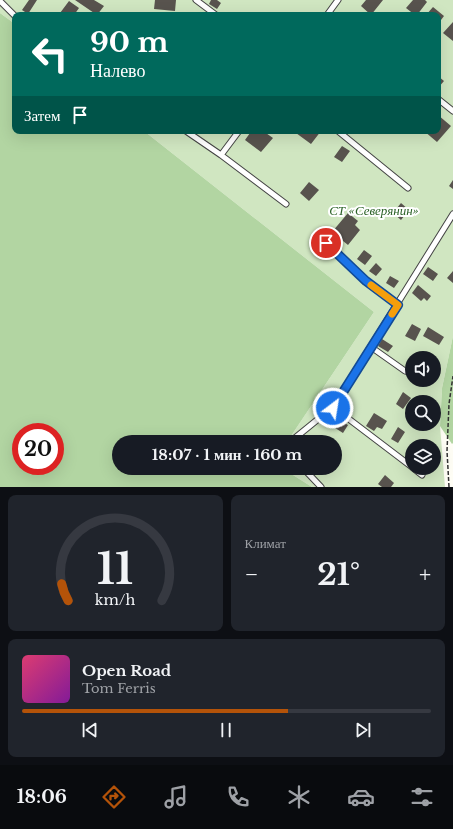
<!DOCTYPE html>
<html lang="ru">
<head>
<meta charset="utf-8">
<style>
	:root { --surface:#171b24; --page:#20242c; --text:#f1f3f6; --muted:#9ea1a6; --line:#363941; --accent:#b45309 }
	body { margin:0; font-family:"Libre Baskerville",serif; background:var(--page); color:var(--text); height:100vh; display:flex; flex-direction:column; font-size:15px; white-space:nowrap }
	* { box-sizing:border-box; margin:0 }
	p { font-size:13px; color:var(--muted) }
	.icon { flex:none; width:22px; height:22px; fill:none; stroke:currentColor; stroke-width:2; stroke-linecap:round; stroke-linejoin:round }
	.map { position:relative; height:487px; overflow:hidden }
	.side { display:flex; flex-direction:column; gap:8px; padding:8px; background:#0d0f14; flex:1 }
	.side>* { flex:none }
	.guide { position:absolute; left:12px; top:12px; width:429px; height:122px; border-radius:8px; box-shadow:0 4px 16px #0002; background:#00695c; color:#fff; overflow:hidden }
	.buttons { position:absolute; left:405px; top:351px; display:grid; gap:8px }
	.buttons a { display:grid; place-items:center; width:36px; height:36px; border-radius:50%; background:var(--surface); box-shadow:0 4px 16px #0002; font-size:20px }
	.speed { position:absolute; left:12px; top:423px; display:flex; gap:8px; font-size:20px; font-weight:700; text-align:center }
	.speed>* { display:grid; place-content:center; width:52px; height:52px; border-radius:50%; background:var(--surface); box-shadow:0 4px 16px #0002; line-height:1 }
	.speed .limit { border:6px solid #d22; background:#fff; color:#111 }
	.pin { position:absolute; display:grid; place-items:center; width:34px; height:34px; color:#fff; margin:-17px; border:2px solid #fff; border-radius:50%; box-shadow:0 1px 4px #0007 }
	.me { position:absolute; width:44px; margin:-22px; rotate:31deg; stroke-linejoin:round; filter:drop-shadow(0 0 3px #0008) }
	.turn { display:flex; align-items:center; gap:14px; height:84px; padding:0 12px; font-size:18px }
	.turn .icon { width:52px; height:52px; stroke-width:2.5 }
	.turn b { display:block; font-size:28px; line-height:34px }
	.then { display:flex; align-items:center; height:38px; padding:0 12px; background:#0003; gap:8px; font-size:15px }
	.big { font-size:30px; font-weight:800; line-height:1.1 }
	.side .widget { flex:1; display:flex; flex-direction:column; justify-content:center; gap:6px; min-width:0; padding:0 14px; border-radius:8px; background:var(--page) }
	.side .dial { align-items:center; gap:0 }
	.dial svg { height:104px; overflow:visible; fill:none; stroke:var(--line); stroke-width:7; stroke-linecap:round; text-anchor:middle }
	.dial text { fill:var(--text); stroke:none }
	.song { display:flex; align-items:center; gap:12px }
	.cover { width:48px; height:48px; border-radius:6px; background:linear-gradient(135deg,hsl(340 70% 55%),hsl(290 70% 35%)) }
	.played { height:4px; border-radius:2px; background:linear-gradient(90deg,var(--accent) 65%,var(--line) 65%) }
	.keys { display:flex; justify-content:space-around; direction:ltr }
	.heat { display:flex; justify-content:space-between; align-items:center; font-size:22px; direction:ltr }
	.side .tiles { flex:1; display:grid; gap:8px; grid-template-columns:1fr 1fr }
	.widget:last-child { grid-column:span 2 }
	.trip { position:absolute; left:112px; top:435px; width:230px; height:40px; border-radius:20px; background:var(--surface); box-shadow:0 4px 16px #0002; font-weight:800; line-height:40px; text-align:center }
	.tabs { display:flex; height:64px; justify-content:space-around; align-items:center; background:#090b0e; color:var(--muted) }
	.tabs .icon { width:28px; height:28px }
	.tabs .current { color:var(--accent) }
	.tabs b { font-size:18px; color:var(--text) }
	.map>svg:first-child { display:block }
</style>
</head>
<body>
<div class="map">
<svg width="453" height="487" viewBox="0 0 453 487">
	<rect width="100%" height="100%" fill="#fefdf5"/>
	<path fill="#d0e6c1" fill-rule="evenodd" d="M0 0H453V336L442 388 440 426 445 487H312L282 468H335V442H287L374 312 144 131H438V15H15V24L0 13ZM412 358H434V380H412ZM412 402H434V424H412ZM412 446H434V468H412Z"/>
	<path fill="#b2d5a2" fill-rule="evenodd" d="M0 13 15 24V131H144L374 312 287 442H119V468H282L312 487H0ZM21 432H55V466H21Z
		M453 336V443L452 444 440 426 442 388Z"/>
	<path fill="#58534e" d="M29 0H37L28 14 22 10Z
		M75 0H94L104 6 97 15Z
		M155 0H176L175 11 154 9Z
		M211 0H217L221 3 217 9 209 4Z
		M366 0H383L371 15 361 6Z
		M413 0H425L427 2 417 15H415L406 8Z
		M69 1 79 8 74 15H64L60 13Z
		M433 7 444 16 438 24V15H426Z
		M453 22V41L443 33Z
		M438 76 444 81 438 88Z
		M438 115 451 126 437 142 424 131H438Z
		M248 131H263L273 138 261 152 245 140 250 133Z
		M298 131H321L311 144 296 133Z
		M342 146 350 151 342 162 334 157Z
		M453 180V189L449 186Z
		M309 182 319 190 309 201 300 193Z
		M401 203 409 210 401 220 393 213Z
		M348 213 358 221 355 225 360 230 348 245 332 232Z
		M364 250 372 256 365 265 357 259Z
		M376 263 382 269 376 276 369 271Z
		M428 267 438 274 433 281 423 274Z
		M453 271V283L447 278Z
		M390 276 399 281 394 288 386 283Z
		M418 285 431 296 427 301 424 298 421 301 412 293Z
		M412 324 421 329 415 341 405 336Z
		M428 327 444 337 439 345 423 336Z
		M382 339 393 346 388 352 378 346Z
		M420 354 427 358H418Z
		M403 392 411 398 403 409 396 404Z
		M374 413 387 421 382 429 377 427 374 431 366 426Z
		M337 419 348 425 343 433 332 426Z
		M398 427 405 432 398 443 391 439Z
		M385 475 394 483 391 487H382L378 484Z"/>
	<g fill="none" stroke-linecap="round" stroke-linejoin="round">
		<g stroke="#444" stroke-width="7">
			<path id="service" d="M196 0 216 15
				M0 1 15 16
				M327 15 338 0
				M438 99 453 111
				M186 131 221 155 239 131
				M338 131 408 188
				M221 155 286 204
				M326 243 366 281 397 305
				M371 347 405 371
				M290 442 333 407
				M412 467 333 407 453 214
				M303 468 321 487
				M413 468 422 475"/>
		</g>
		<path stroke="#333" stroke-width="1.5" stroke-dasharray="4 2" stroke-linecap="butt" d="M449 487 447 451 449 404 453 376"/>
		<use href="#service" stroke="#fff" stroke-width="5"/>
	</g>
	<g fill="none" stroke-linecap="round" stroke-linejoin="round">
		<g stroke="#114b97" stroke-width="10">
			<path id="route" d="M326 243 366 281 398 305 333 408"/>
		</g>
		<use href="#route" stroke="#1a73e8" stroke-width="7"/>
		<path stroke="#f59e0b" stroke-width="7" d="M371 285 398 305 392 314"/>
	</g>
	<g text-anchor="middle" stroke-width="4" stroke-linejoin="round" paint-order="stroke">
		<g font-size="13" font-style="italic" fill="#2b6227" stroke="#fff">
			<text x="374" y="215">СТ «Северянин»</text>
		</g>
	</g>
</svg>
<div class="buttons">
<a><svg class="icon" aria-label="sound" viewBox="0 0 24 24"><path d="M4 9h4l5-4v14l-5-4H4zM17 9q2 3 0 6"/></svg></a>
<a><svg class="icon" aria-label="search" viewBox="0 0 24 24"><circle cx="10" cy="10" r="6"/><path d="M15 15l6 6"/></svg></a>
<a><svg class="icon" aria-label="layers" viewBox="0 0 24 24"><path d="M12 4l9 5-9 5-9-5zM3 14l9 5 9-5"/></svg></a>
</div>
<div class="speed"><div class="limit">20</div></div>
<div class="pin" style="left:326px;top:243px;background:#d93025"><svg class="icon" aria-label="arrive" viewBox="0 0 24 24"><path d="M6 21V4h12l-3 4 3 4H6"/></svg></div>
<svg class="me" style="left:333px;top:408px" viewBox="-20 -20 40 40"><circle r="17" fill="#1a73e8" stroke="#fff" stroke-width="3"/><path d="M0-11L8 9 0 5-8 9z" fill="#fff"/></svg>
<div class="trip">18:07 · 1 мин · 160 m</div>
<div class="guide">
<div class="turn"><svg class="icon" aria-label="left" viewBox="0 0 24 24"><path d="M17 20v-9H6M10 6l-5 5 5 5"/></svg><div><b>90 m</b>Налево</div></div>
<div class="then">Затем<svg class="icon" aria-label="arrive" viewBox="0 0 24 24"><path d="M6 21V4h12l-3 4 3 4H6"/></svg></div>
</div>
</div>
<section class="side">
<div class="tiles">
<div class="widget dial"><svg viewBox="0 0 100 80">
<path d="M14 69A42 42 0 1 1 86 69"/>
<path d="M14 69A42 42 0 0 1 9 56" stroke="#b45309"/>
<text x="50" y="56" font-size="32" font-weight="700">11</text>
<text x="50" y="72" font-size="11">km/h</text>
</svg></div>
<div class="widget"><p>Климат</p>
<div class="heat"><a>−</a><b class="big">21°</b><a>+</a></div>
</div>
<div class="widget">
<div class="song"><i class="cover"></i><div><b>Open Road</b><p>Tom Ferris</p></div></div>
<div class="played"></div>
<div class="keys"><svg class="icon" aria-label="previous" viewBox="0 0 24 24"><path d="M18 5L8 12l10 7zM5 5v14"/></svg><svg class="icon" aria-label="pause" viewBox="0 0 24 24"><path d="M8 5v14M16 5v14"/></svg><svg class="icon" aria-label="next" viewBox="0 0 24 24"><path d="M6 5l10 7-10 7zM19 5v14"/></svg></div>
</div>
</div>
</section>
<nav class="tabs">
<b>18:06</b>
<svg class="icon current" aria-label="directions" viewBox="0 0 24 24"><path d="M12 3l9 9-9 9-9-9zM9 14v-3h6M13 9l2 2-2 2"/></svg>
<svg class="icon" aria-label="music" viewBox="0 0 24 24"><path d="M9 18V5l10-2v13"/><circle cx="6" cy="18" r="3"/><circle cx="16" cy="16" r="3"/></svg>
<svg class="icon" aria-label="phone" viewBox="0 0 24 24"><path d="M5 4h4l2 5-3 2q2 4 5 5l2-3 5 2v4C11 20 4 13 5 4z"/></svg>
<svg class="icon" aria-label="climate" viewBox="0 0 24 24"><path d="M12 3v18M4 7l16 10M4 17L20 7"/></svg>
<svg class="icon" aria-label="car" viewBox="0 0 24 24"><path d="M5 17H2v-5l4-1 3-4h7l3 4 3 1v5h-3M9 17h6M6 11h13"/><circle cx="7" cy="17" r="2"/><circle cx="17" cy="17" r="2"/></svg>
<svg class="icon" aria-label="filters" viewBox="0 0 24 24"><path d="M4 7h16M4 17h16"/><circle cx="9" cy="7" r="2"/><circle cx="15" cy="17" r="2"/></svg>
</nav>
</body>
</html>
